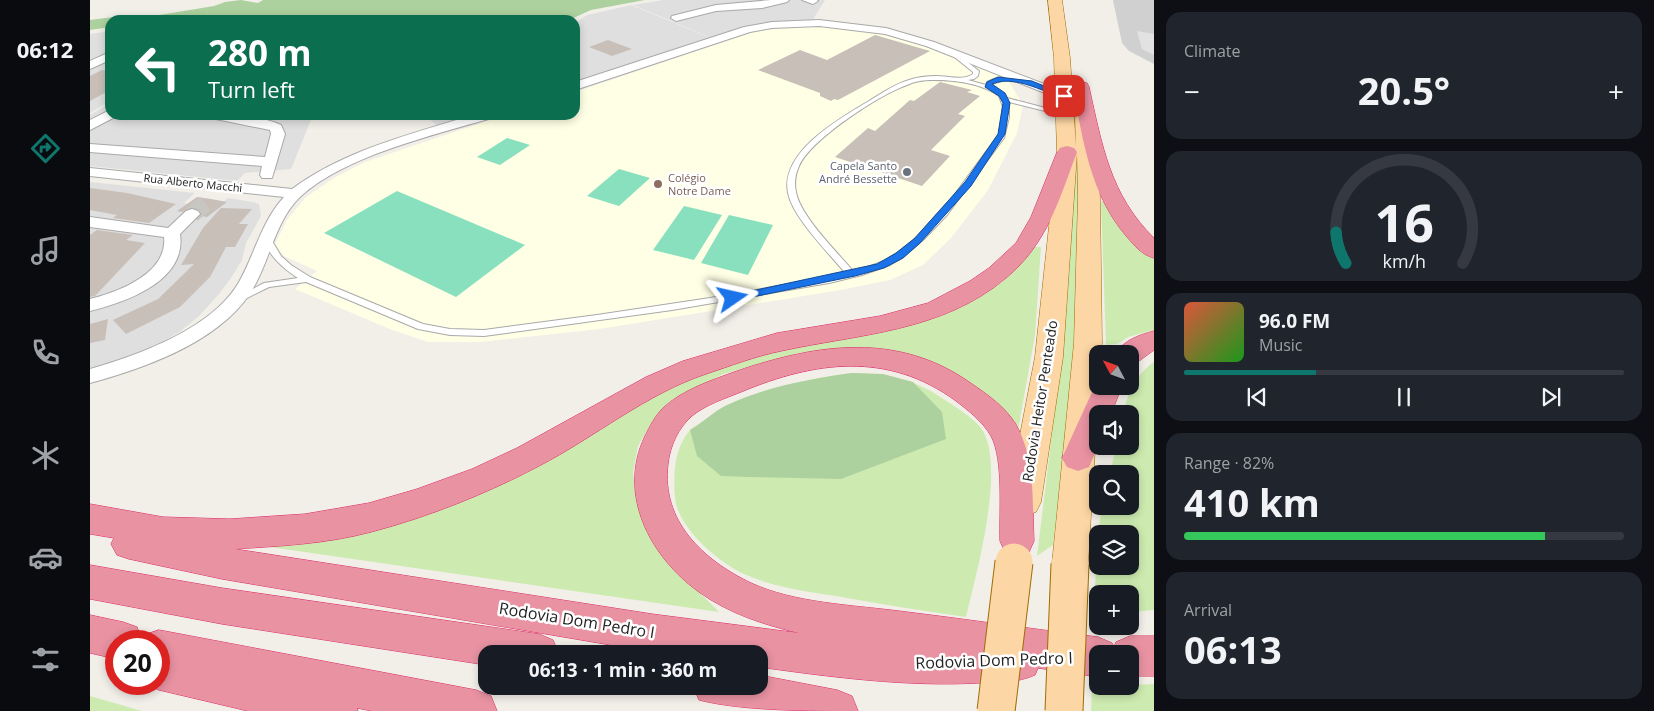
<!DOCTYPE html>
<html lang="en">
<head>
<meta charset="utf-8">
<style>
	:root { --surface:#171b24; --page:#20242c; --text:#f1f3f6; --muted:#9ea1a6; --line:#363941; --accent:#0f766e }
	body { margin:0; font-family:"Open Sans",sans-serif; background:var(--page); color:var(--text); height:100vh; display:flex; flex-direction:column; font-size:19px; white-space:nowrap }
	* { box-sizing:border-box; margin:0 }
	p { font-size:16px; color:var(--muted) }
	.icon { flex:none; width:28px; height:28px; fill:none; stroke:currentColor; stroke-width:2; stroke-linecap:round; stroke-linejoin:round }
	.map { position:relative; flex:1; overflow:hidden }
	.details { display:flex; flex-direction:column; gap:12px; padding:12px; background:#0d0f14; width:500px }
	.details>* { flex:none }
	.banner { position:absolute; left:15px; top:15px; width:475px; height:105px; border-radius:15px; box-shadow:0 2px 8px #0003; background:#0b6e4f; color:#fff; overflow:hidden }
	.needle { width:32px; rotate:311deg }
	.controls { position:absolute; left:999px; top:345px; display:grid; gap:10px }
	.controls a { display:grid; place-items:center; width:50px; height:50px; border-radius:10px; background:var(--surface); box-shadow:0 2px 8px #0003; font-size:25px }
	.speed { position:absolute; left:15px; top:630px; display:flex; gap:10px; font-size:25px; font-weight:700; text-align:center }
	.speed>* { display:grid; place-content:center; width:65px; height:65px; border-radius:50%; background:var(--surface); box-shadow:0 2px 8px #0003; line-height:1 }
	.speed .limit { border:8px solid #d22; background:#fff; color:#111 }
	.pin { position:absolute; display:grid; place-items:center; width:42px; height:42px; color:#fff; margin:-21px; border-radius:10px; box-shadow:0 2px 8px #0006 }
	.me { position:absolute; width:55px; margin:-28px; rotate:79deg; stroke-linejoin:round; filter:drop-shadow(0 0 4px #0008) }
	.turn { display:flex; align-items:center; gap:18px; height:105px; padding:0 20px; font-size:22px }
	.turn .icon { width:65px; height:65px; stroke-width:2.5 }
	.turn b { display:block; font-size:35px; line-height:42px }
	.big { font-size:38px; font-weight:700; line-height:1.1 }
	.details .card { flex:1; display:flex; flex-direction:column; justify-content:center; gap:8px; min-width:0; padding:0 18px; border-radius:15px; background:var(--page) }
	.details .dial { align-items:center; gap:0 }
	.dial svg { height:130px; overflow:visible; fill:none; stroke:var(--line); stroke-width:7; stroke-linecap:round; text-anchor:middle }
	.dial text { fill:var(--text); stroke:none }
	.song { display:flex; align-items:center; gap:15px }
	.cover { width:60px; height:60px; border-radius:8px; background:linear-gradient(135deg,hsl(10 70% 55%),hsl(120 70% 35%)) }
	.played { height:5px; border-radius:2px; background:linear-gradient(90deg,var(--accent) 30%,var(--line) 30%) }
	.keys { display:flex; justify-content:space-around; direction:ltr }
	.heat { display:flex; justify-content:space-between; align-items:center; font-size:28px; direction:ltr }
	.charge { height:8px; border-radius:4px; background:linear-gradient(90deg,#34c759 82%,var(--line) 0) }
	.trip { position:absolute; left:388px; top:645px; width:290px; height:50px; border-radius:15px; background:var(--surface); box-shadow:0 2px 8px #0003; font-weight:700; line-height:50px; text-align:center }
	main { display:flex; flex:1; min-height:0 }
	.tab-bar { display:flex; flex-direction:column; width:90px; justify-content:space-around; align-items:center; background:#090b0e; color:var(--muted) }
	.tab-bar .icon { width:35px; height:35px }
	.tab-bar .selected { color:var(--accent) }
	.tab-bar b { font-size:22px; color:var(--text) }
	.map>svg:first-child { display:block }
</style>
</head>
<body>
<main>
<nav class="tab-bar">
<b>06:12</b>
<svg class="icon selected" aria-label="directions" viewBox="0 0 24 24"><path d="M12 3l9 9-9 9-9-9zM9 14v-3h6M13 9l2 2-2 2"/></svg>
<svg class="icon" aria-label="music" viewBox="0 0 24 24"><path d="M9 18V5l10-2v13"/><circle cx="6" cy="18" r="3"/><circle cx="16" cy="16" r="3"/></svg>
<svg class="icon" aria-label="phone" viewBox="0 0 24 24"><path d="M5 4h4l2 5-3 2q2 4 5 5l2-3 5 2v4C11 20 4 13 5 4z"/></svg>
<svg class="icon" aria-label="climate" viewBox="0 0 24 24"><path d="M12 3v18M4 7l16 10M4 17L20 7"/></svg>
<svg class="icon" aria-label="car" viewBox="0 0 24 24"><path d="M5 17H2v-5l4-1 3-4h7l3 4 3 1v5h-3M9 17h6M6 11h13"/><circle cx="7" cy="17" r="2"/><circle cx="17" cy="17" r="2"/></svg>
<svg class="icon" aria-label="filters" viewBox="0 0 24 24"><path d="M4 7h16M4 17h16"/><circle cx="9" cy="7" r="2"/><circle cx="15" cy="17" r="2"/></svg>
</nav>
<div class="map">
<svg width="1064" height="711" viewBox="0 0 1064 711">
	<rect width="100%" height="100%" fill="#f2efe9"/>
	<path fill="#e0dfdf" d="M573 0H735L722 21 676 23 622 38 543 5Z
		M541 5 621 38 485 83V23L497 15Z
		M20 31V101L0 113V34Z
		M20 103V115H223L201 169 155 173 147 181 0 166V115Z
		M333 115H387L356 125H347Z
		M0 182 105 193 94 203 112 206 128 207 138 198 163 202 169 204 171 216 156 243 152 260 141 278 129 294 108 317 89 332 66 346 39 358 0 368Z"/>
	<path fill="#ffffe5" d="M724 26 775 30 831 45 916 77 933 105 927 133 898 190 861 238 833 265 800 280 751 290 509 329 390 342H338L300 329 205 289 227 271 194 256 185 244 197 220 215 198 244 178 275 162 415 115H485V92L664 32 692 28Z"/>
	<path fill="#d0d0d0" d="M1023 0H1064V64L1039 51 1032 43Z"/>
	<path fill="#cdebb0" d="M982 108 987 109 990 171 983 363 963 545 947 556 971 360Z
		M1017 201 1064 257V330L1038 337 1027 344 1016 345 1011 202Z
		M944 247H951L945 335 927 436 793 349 767 347 709 353 633 374 581 402 561 424 548 446 543 472 546 500 557 529 578 561 629 612 180 547 182 541 242 531 628 367 891 295 913 281Z
		M1064 362V610L1040 612V594H1008L1007 614 1004 615 1007 542 1008 566H1040V534H1008L1012 506H1040V474H1020L1026 446H1040V414H1033C1037 394 1047 373 1064 362Z
		M762 373C801 374 825 379 858 402 869 409 883 418 891 428 917 464 886 575 876 617 833 611 789 604 746 596 715 591 683 587 654 574 628 562 588 528 585 498 583 476 584 448 600 430 604 426 611 423 616 420 658 390 712 380 762 373Z
		M1064 684V711H1001L1002 687Z
		M0 696 52 711H0Z"/>
	<path fill="#add19e" d="M151 0 168 3 173 0H555L501 10 479 20H20V27L0 30V20L23 17 51 18 124 6 135 2Z
		M762 373 793 374 823 382 852 412 856 439 751 479 659 477 631 476 607 456 600 430C612 423 623 412 635 406 674 387 720 379 762 373Z"/>
	<path fill="#88e0be" d="M417 138 440 145 410 165 387 157Z
		M529 169 560 178 529 206 497 196Z
		M307 191 435 245 366 297 234 233Z
		M594 206 632 215 604 260 563 250Z
		M639 215 683 225 658 275 611 263Z"/>
	<path fill="#e2e2e2" d="M1047 31 1064 34V55L1052 49Z"/>
	<path fill="#c7bfb8" d="M785 35 840 51 748 100 744 99 741 101 730 96V93L668 70 710 50 737 60Z
		M518 40 542 49 522 56 499 47Z
		M12 70 20 71V90L0 101V76Z
		M850 82 882 90 877 92 890 96 868 114 875 116 841 150 860 156 832 186 745 157 778 128 785 131 820 100 824 101Z
		M0 188 37 193 86 204 59 223 23 218 27 215 0 210Z
		M107 197 121 199 137 202 117 217 111 216 110 210 103 207 92 212 87 211Z
		M131 208 162 209 149 224H158L145 247H136L120 277 90 307 36 334 23 320 68 299 104 264 91 265 113 228Z
		M7 230 43 235 36 240 55 243 5 296 0 297V235Z
		M18 319 15 340 0 343V324Z"/>
	<g fill="none" stroke-linecap="round" stroke-linejoin="round">
		<path stroke="#c8c6c1" stroke-width="17" stroke-dasharray="17 9" stroke-linecap="butt" d="M102 214 121 199"/>
		<g stroke="#a9a9a9" stroke-width="2">
			<path id="lane" d="M862 53H866L889 71 888 76 884 79 878 80 896 85 897 82C909 75 922 77 935 80V82L933 83 915 80 902 84V87L911 92 917 98 978 114 975 116 919 102V117L914 138 857 215 834 239 812 258 800 265 772 275 739 283 582 310 394 336 360 335 328 329 216 282 179 287 149 302 144 299 174 283 208 278C191 267 180 256 172 238L176 236H179L191 256 201 265 220 277 333 324 360 329 394 330 507 315 620 298 756 274C740 254 703 218 698 193 690 152 749 119 779 101 792 93 805 84 819 80 828 77 837 76 846 76 858 76 873 81 883 74V72L862 55ZM843 80C865 80 891 83 909 96L913 107 909 134 862 198 828 236 806 254 794 261 764 272C748 253 710 216 706 192 704 183 705 175 709 166 721 139 789 95 817 85 825 81 834 80 843 80Z"/>
		</g>
		<g stroke="#a9a9a9" stroke-width="2">
			<path id="street" d="M681 0H699L697 2 672 8 626 11 586 21 581 18 582 16 626 5Z
				M712 0H727L728 1 723 4Z
				M729 20 796 28 844 42 978 93 980 96 978 99H970L836 46 795 34 729 26 682 28 660 32 485 90V82L654 27 682 22Z
				M20 52V60L0 69V61Z
				M20 110V115H26L25 117 0 130V120Z
				M119 115C144 115 168 115 191 125L195 134 182 178H172L170 175 172 166 0 152V144L175 157 181 134 180 130 121 118Z
				M383 115H404L402 118C344 135 254 156 210 197 187 219 181 254 167 281 139 339 58 367 0 383V369C49 355 123 328 149 282 165 254 171 222 194 197L0 176V168L202 189C255 150 321 134 383 115Z
				M102 209 108 211 110 214 90 234C97 281 36 302 0 311V299C29 292 78 273 74 237L0 227V217L78 228 96 211Z"/>
		</g>
		<g stroke="#a06b00" stroke-width="1">
			<path id="primary" d="M958 0H972L980 58 986 147 985 116 988 112 994 111 1000 112 1003 116 1010 197 1012 343 1011 354H1008L1009 386 998 564 993 575 980 580 967 575 962 564 984 343 988 197 987 153 973 357 951 502 946 512 934 516 922 512 917 502 945 357 967 152 964 58Z"/>
		</g>
		<g stroke="#dc2a67" stroke-width="1">
			<path id="highway" d="M991 82 997 83 999 87C1012 145 1020 195 1064 238V258C1052 255 1045 246 1037 237 1000 194 993 141 983 87L985 83Z
				M977 146 984 148 987 152C969 200 957 244 916 278 852 332 769 334 691 351 666 356 640 366 616 374 556 394 505 437 449 466 396 494 338 517 281 532 236 544 190 546 145 549L562 614 709 633C674 625 638 613 609 592 560 557 527 494 555 436 560 426 565 416 573 408 592 390 622 380 647 371 727 344 808 331 882 384 898 395 914 406 925 423 946 458 942 501 944 541L939 552 927 556 915 552 910 541C909 513 914 460 901 436 893 422 879 411 866 401 798 351 725 361 651 392 636 398 615 405 602 416 588 428 580 446 578 464 571 521 613 560 661 583 704 603 762 605 809 611 875 619 942 629 1008 637L1022 643 1024 647 1026 642 1040 636H1064V676H1040V654H1008V677L948 668 945 675C927 683 909 682 889 683 816 687 741 677 669 667V654H576L562 652 132 579 39 559 27 555 21 544 24 538 0 534V504L73 517 140 519 215 514 279 503 327 489 382 469 427 448 556 377 593 361 687 333 790 316 838 303 880 281 899 268 926 243 941 217 967 152 970 148Z
				M1064 331V350L1049 361 1040 363V354H1025C1034 340 1049 335 1064 331Z
				M1008 379V386H1032L1021 414H1008V446L999 467 988 471 977 467 972 458Z
				M0 565 132 588 449 634 463 640 469 654H396V665L132 624 0 599Z
				M0 615 33 622 47 627 52 641H26V659L0 653Z
				M69 630 386 690 401 696 407 711H282L267 708 268 711H158L69 690 55 684H69V641H53L55 635Z
				M669 675 747 690 762 696 768 711C720 711 652 711 609 700L603 686H669Z"/>
		</g>
		<use href="#lane" fill="#fff" fill-rule="evenodd"/>
		<use href="#street" fill="#fff" fill-rule="evenodd"/>
		<use href="#primary" fill="#fcd6a4" fill-rule="evenodd"/>
		<use href="#highway" fill="#e892a2" fill-rule="evenodd"/>
		<g stroke="#a06b00" stroke-width="39" stroke-linecap="butt">
			<path id="primary-bridge" d="M906 711 924 562
				M974 711 980 564"/>
		</g>
		<use href="#primary-bridge" stroke="#fcd6a4" stroke-width="37"/>
	</g>
	<path fill="#1a73e8" stroke="#114b97" d="M908 77 942 81 978 96C968 102 929 72 902 84L915 93 920 103 915 134 881 186 830 243 813 258 794 268 765 276 643 301 639 300 638 298 639 296 643 295 787 264 806 253 824 239 875 182 908 134 913 103 909 96 895 87 897 82Z"/>
	<circle fill="#6b7280" stroke="#fff" stroke-width="2" cx="817" cy="172" r="5"/>
	<circle fill="#8d6e63" stroke="#fff" stroke-width="2" cx="568" cy="184" r="5"/>
	<g text-anchor="middle" stroke-width="5" stroke-linejoin="round" paint-order="stroke">
		<g font-size="11" fill="#5b616d" stroke="#fff" text-anchor="end">
			<text x="807" y="170">Capela Santo<tspan x="807" dy="13">André Bessette</tspan></text>
		</g>
		<g font-size="11" fill="#785e54" stroke="#fff" text-anchor="start">
			<text x="578" y="182">Colégio<tspan x="578" dy="13">Notre Dame</tspan></text>
		</g>
		<g font-size="11" fill="#222" stroke="#fff">
			<text transform="translate(103 183) rotate(6)" y="4">Rua Alberto Macchi</text>
		</g>
		<g font-size="14" fill="#222" stroke="#fff">
			<text transform="translate(950 401) rotate(-81)" y="5">Rodovia Heitor Penteado</text>
		</g>
		<g font-size="16" fill="#222" stroke="#fff">
			<text transform="translate(487 620) rotate(9)" y="6">Rodovia Dom Pedro I</text>
			<text transform="translate(904 660) rotate(-2)" y="6">Rodovia Dom Pedro I</text>
		</g>
	</g>
</svg>
<div class="controls">
<a><svg class="needle" viewBox="-14 -14 28 28"><path d="M0-13l5 13h-10z" fill="#e53935"/><path d="M0 13l5-13h-10z" fill="#9ea1a6"/></svg></a>
<a><svg class="icon" aria-label="sound" viewBox="0 0 24 24"><path d="M4 9h4l5-4v14l-5-4H4zM17 9q2 3 0 6"/></svg></a>
<a><svg class="icon" aria-label="search" viewBox="0 0 24 24"><circle cx="10" cy="10" r="6"/><path d="M15 15l6 6"/></svg></a>
<a><svg class="icon" aria-label="layers" viewBox="0 0 24 24"><path d="M12 4l9 5-9 5-9-5zM3 14l9 5 9-5"/></svg></a>
<a>+</a>
<a>−</a>
</div>
<div class="speed"><div class="limit">20</div></div>
<div class="pin" style="left:974px;top:96px;background:#d93025"><svg class="icon" aria-label="arrive" viewBox="0 0 24 24"><path d="M6 21V4h12l-3 4 3 4H6"/></svg></div>
<svg class="me" style="left:643px;top:298px" viewBox="-20 -20 40 40"><path d="M0-17L14 15 0 8-14 15z" fill="#1a73e8" stroke="#fff" stroke-width="4"/></svg>
<div class="trip">06:13 · 1 min · 360 m</div>
<div class="banner">
<div class="turn"><svg class="icon" aria-label="left" viewBox="0 0 24 24"><path d="M17 20v-9H6M10 6l-5 5 5 5"/></svg><div><b>280 m</b>Turn left</div></div>
</div>
</div>
<section class="details">
<div class="card"><p>Climate</p>
<div class="heat"><a>−</a><b class="big">20.5°</b><a>+</a></div>
</div>
<div class="card dial"><svg viewBox="0 0 100 80">
<path d="M14 69A42 42 0 1 1 86 69"/>
<path d="M14 69A42 42 0 0 1 8 50" stroke="#0f766e"/>
<text x="50" y="56" font-size="32" font-weight="700">16</text>
<text x="50" y="72" font-size="11">km/h</text>
</svg></div>
<div class="card">
<div class="song"><i class="cover"></i><div><b>96.0 FM</b><p>Music</p></div></div>
<div class="played"></div>
<div class="keys"><svg class="icon" aria-label="previous" viewBox="0 0 24 24"><path d="M18 5L8 12l10 7zM5 5v14"/></svg><svg class="icon" aria-label="pause" viewBox="0 0 24 24"><path d="M8 5v14M16 5v14"/></svg><svg class="icon" aria-label="next" viewBox="0 0 24 24"><path d="M6 5l10 7-10 7zM19 5v14"/></svg></div>
</div>
<div class="card"><p>Range · 82%</p><b class="big">410 km</b><div class="charge"></div></div>
<div class="card"><p>Arrival</p><b class="big">06:13</b></div>
</section>
</main>
</body>
</html>
